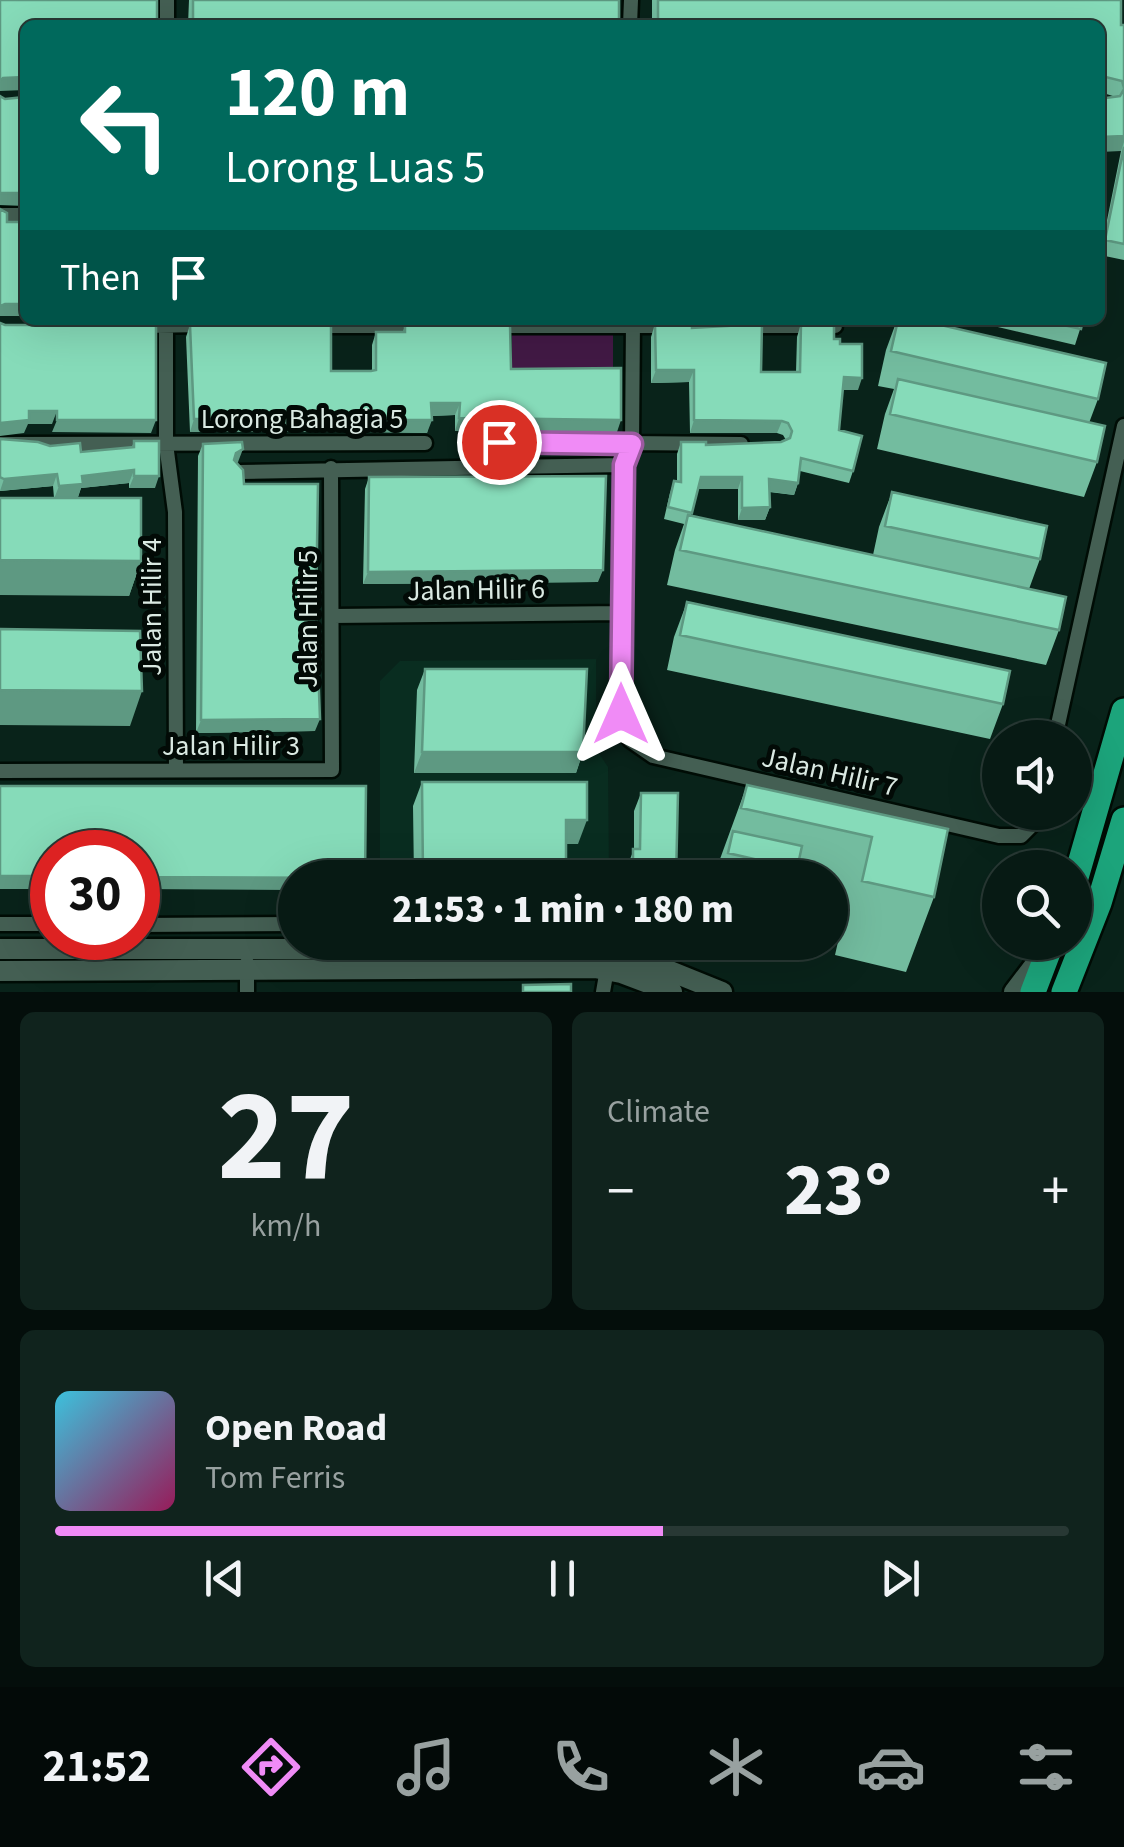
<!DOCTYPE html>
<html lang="en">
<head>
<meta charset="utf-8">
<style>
	:root { --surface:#071a14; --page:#10231d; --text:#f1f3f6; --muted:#98a1a0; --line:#283834; --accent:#f08bf6 }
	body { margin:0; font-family:"Source Sans 3",sans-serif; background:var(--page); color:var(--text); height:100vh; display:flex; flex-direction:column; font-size:38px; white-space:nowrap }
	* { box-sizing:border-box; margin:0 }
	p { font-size:32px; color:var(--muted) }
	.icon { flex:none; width:55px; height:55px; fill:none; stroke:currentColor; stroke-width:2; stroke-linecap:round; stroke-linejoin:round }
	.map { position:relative; height:992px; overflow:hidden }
	.drawer { display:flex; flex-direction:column; gap:20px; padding:20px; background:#040e0b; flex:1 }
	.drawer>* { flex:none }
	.guide { position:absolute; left:20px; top:20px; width:1085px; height:305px; border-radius:15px; box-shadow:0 10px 40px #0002,0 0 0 2px var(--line); background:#00695c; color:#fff; overflow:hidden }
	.tools { position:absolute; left:982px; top:720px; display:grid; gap:20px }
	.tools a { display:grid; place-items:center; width:110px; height:110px; border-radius:50%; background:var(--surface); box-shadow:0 10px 40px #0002,0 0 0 2px var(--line); font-size:50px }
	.speed { position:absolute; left:30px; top:830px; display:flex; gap:20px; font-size:50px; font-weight:700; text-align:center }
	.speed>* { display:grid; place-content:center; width:130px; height:130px; border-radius:50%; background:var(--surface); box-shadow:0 10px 40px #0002,0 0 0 2px var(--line); line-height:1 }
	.speed .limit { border:15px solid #d22; background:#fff; color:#111 }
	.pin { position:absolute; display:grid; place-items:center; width:85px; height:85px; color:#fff; margin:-42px; border:5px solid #fff; border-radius:50%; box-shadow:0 2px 10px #0007 }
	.me { position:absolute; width:110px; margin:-55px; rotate:0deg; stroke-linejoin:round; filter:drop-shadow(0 0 8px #0008) }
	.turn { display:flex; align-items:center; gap:35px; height:210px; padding:0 40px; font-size:45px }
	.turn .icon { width:130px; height:130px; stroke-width:2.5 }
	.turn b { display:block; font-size:70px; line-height:85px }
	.then { display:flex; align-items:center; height:95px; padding:0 40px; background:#0003; gap:20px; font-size:38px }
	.big { font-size:75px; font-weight:800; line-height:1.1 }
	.drawer .tile { flex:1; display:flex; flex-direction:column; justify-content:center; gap:15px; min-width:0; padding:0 35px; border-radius:15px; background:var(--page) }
	.drawer .dial { align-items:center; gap:0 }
	.dial b { font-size:130px; line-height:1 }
	.song { display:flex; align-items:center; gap:30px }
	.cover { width:120px; height:120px; border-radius:15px; background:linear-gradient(135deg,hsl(190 70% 55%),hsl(330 70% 35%)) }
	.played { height:10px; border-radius:5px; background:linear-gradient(90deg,var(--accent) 60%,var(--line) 60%) }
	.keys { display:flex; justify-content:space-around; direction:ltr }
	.heat { display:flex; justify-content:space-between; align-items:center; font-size:55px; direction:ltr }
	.drawer .tiles { flex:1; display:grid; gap:20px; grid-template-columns:1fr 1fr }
	.tile:last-child { grid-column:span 2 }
	.trip { position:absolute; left:278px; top:860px; width:570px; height:100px; border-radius:50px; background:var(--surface); box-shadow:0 10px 40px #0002,0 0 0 2px var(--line); font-weight:800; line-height:100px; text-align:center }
	.menu { display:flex; height:160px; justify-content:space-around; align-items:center; background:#030a08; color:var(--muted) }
	.menu .icon { width:70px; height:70px }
	.menu .selected { color:var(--accent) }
	.menu b { font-size:45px; color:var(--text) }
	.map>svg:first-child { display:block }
</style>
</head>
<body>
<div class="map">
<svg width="1124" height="992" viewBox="0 0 1124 992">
	<rect width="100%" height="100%" fill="#09231a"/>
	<path fill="#092d20" d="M596 659V749L608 767 609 877 380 878V681L400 661Z"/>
	<path fill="#421945" d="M613 334V376L512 377V335Z"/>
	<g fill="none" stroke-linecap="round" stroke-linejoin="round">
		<g stroke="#000c05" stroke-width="19">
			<path id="street" d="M167 25V0
				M630 25 631 0
				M0 215H25
				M166 320V444L175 512 176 770
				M633 320 632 444 624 465 621 714 630 740 653 756 999 836H1021L1035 822 1038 812
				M141 326 205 325
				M316 326H420
				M491 326H835
				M499 442 741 444
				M0 444 425 443
				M240 472 624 465
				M332 616 621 613
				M1055 738 1124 426
				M0 771 332 770 331 468
				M0 924H52
				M138 925 295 924
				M247 963V992
				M603 992 607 969"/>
		</g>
		<g stroke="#000c05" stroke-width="25">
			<path id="secondary" d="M0 949H594L670 971 722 992
				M0 971 595 968 621 973 672 992
				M1014 992 1040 958"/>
		</g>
		<g stroke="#000c05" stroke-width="30">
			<path id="highway" d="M1075 881 1124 711
				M1033 992 1052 942
				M1064 992 1099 903 1124 820"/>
		</g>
		<use href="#street" stroke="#445f53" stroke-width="14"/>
		<use href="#secondary" stroke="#445f53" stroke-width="20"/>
		<use href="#highway" stroke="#1ca47b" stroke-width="25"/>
	</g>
	<path fill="#73bc9f" d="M189 0H619V25H188Z
		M652 0H1121V25H1124V260L1100 255 1121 151 1106 98 1116 97 1100 92V25H652Z
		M897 320 1098 399 1089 423 1097 462 1084 497 877 449 885 414 894 389 878 386 886 350Z
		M968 320H1083L1075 345Z
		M655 324 692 328 761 372H796L797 337 801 324 834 339 840 344 858 390H843L839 430 853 471 849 483 800 471 798 483 794 495 769 492 770 507 765 520H738V489H698L691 516 873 555 879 527 892 492 1040 559 1029 589 1059 630 1046 665 667 585 675 550 684 524 664 519 670 493 674 481H677V454L681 442 706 445 781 442 786 440 783 435 777 433H690L689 382 651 383V337Z
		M190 325 331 371H372V345L376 332H403L405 325 511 369 617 432 455 431V415L431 416 427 433 367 432V427H340L338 432H190L186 337Z
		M0 439 81 452 132 447 134 441 155 488H129V483L81 488 78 497 66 498 141 561 129 596 54 498 53 486 0 491Z
		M203 444 238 462 236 463 244 484 315 731 196 733 198 456Z
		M369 477 598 582 363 584 365 489Z
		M687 602 1003 704 990 739 667 670 674 637Z
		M425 669 583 752 576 773H414L417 690Z
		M422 782 578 844H566V878H414L413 806Z
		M747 785 948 829 934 897 906 972 835 955 845 911 830 908V878H715L720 859Z
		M641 793 676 878H626L627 867 634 849V811Z"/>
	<path fill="#5e9982" d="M905 23H943L942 25H904Z
		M25 77V90L0 91V81L3 78Z
		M1124 136V142L1121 151 1100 152V137Z
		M0 193H25V206L0 205Z
		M5 304H25V316H0V306Z
		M656 370H694L689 382 651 383Z
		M844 377 862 378 858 390H839Z
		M431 403H460L455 415 427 416Z
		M29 411H57L52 424H28L24 433 0 436V423Z
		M343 414H371L367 427H340L338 432H190L194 419Z
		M459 418 621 420 617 432 455 431Z
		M57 420H156L151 433 52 432Z
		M371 420H432L427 433 367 432Z
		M694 420 782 421 777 433H690Z
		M243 449 238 462 231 466 236 453Z
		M134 470 129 483 81 488 78 497 54 499 59 486 82 476Z
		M57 474 53 486 0 491 4 479Z
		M134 476H159L155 488H129Z
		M701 477H742L738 489H696Z
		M769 479 798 483 794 495 765 491Z
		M770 507 765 520H738L742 508Z
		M0 560 141 561 129 596 0 595Z
		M603 570 598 582 363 584 368 572Z
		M0 690 142 691 130 726 0 725Z
		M320 719 315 731 196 733 201 720Z
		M422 752H583L576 773H414Z
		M566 820H587L578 844H558Z
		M423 875 566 876 422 878Z
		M0 876H52V889H0Z
		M138 877 295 878V890L138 889Z"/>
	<path fill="#86dbb9" stroke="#5e9982" stroke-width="2.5" d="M0 0H157V25H25V77L3 78 0 81Z
		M193 0H619V25H193Z
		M658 0H1121V25H1124V88L1122 81 1106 77 1100 81V25H943V23H905V25H658Z
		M1124 89V136L1100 137V95L1106 98 1120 96Z
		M0 96 5 99 25 97V193H0Z
		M1124 147V244L1105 240Z
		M0 209 7 213V222H25V304H5L0 306Z
		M898 320H919L1106 363 1098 399 891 351Z
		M1041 320H1083L1081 329Z
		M0 323 5 325H156V420H57V411H29V420L0 423Z
		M655 324H692V328L762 324 761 372H800L801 324H834V339H840V344H862V378L844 377 839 430 862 436 853 471 801 458 798 483 769 479 770 507 742 508V477H701L692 513 668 507 674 481 681 482V442H706V445L781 442 790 438 792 431 788 423 782 421 694 420V370H656Z
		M190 325H331V371H371L376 370V332H405V325H510L511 369 621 368V420L459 418 460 403H431L432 420H371V414H343V419H194Z
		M898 379 1105 426 1097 462 890 414Z
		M0 439 38 442 50 446 80 443 81 452 134 447V441H159V476H134V470L82 476 83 484 59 486 57 474 4 479 0 477Z
		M242 442 243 449 236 453 234 460 243 470 244 484H318L316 610 320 719 201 720 203 444Z
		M606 476 603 570 368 572 369 477Z
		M892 492 1047 526 1040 559 885 526Z
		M0 498H141V561L0 560Z
		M688 515 1066 597 1059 630 680 550Z
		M687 602 1010 671 1003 704 680 635Z
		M0 629 140 631 142 691 0 690Z
		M425 669H587L583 752H422Z
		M422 782H587V820H566V876L423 875Z
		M747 785 948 829 934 897 862 881 872 837 741 808Z
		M0 786H366L365 878 138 877V852H52V876H0Z
		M641 793H678L676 878H633V849H640Z
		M733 831 802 846 797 869 728 853Z
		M571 984V992H523V985Z"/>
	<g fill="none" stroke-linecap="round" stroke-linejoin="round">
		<g stroke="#9c5aa0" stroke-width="25">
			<path id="route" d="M499 442 632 444 624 465 621 714"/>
		</g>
		<use href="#route" stroke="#f08bf6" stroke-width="18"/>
	</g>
	<g text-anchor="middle" stroke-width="10" stroke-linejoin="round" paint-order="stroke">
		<g font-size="28" fill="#dae9e2" stroke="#020a06">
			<text x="302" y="428">Lorong Bahagia 5</text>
			<text transform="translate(476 589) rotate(-1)" y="10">Jalan Hilir 6</text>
			<text transform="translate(151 607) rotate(-90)" y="10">Jalan Hilir 4</text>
			<text transform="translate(307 619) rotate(-90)" y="10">Jalan Hilir 5</text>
			<text x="231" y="755">Jalan Hilir 3</text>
			<text transform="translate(830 771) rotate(13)" y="10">Jalan Hilir 7</text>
		</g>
	</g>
</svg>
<div class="tools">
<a><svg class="icon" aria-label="sound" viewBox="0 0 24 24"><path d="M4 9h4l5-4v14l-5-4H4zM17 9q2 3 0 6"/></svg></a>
<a><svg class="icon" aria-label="search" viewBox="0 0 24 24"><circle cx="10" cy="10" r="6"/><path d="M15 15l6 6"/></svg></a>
</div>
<div class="speed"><div class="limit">30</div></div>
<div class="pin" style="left:499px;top:442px;background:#d93025"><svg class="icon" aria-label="arrive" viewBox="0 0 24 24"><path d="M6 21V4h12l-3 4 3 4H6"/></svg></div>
<svg class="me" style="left:621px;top:714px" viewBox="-20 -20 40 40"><path d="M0-17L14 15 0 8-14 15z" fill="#f08bf6" stroke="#fff" stroke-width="4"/></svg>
<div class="trip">21:53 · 1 min · 180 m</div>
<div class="guide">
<div class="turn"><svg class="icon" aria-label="left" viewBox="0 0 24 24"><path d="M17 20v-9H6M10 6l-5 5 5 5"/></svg><div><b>120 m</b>Lorong Luas 5</div></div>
<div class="then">Then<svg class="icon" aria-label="arrive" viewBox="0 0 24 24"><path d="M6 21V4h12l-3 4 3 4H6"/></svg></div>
</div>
</div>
<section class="drawer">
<div class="tiles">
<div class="tile dial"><b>27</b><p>km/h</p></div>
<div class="tile"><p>Climate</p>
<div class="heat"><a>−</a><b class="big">23°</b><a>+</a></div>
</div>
<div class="tile">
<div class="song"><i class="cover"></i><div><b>Open Road</b><p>Tom Ferris</p></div></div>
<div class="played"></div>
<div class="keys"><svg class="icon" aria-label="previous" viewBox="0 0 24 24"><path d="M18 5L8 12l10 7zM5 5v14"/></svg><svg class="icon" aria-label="pause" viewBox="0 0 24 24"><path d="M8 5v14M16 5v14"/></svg><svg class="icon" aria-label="next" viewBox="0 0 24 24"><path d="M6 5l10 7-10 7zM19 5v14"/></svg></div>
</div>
</div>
</section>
<nav class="menu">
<b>21:52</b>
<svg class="icon selected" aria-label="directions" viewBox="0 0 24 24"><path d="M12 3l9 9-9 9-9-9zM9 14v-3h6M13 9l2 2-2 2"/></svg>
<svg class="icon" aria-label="music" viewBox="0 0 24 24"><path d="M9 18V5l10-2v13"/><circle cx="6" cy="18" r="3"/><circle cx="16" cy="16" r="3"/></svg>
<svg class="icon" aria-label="phone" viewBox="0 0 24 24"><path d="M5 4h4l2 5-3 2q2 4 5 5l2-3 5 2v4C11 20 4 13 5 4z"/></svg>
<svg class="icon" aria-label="climate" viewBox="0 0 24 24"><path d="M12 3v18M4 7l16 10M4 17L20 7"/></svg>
<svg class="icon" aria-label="car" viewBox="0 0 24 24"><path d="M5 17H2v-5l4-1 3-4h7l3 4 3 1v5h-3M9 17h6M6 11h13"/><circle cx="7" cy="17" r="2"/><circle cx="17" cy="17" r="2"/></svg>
<svg class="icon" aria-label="filters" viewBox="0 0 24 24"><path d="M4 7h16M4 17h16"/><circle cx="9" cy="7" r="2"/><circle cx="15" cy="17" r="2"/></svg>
</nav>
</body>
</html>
